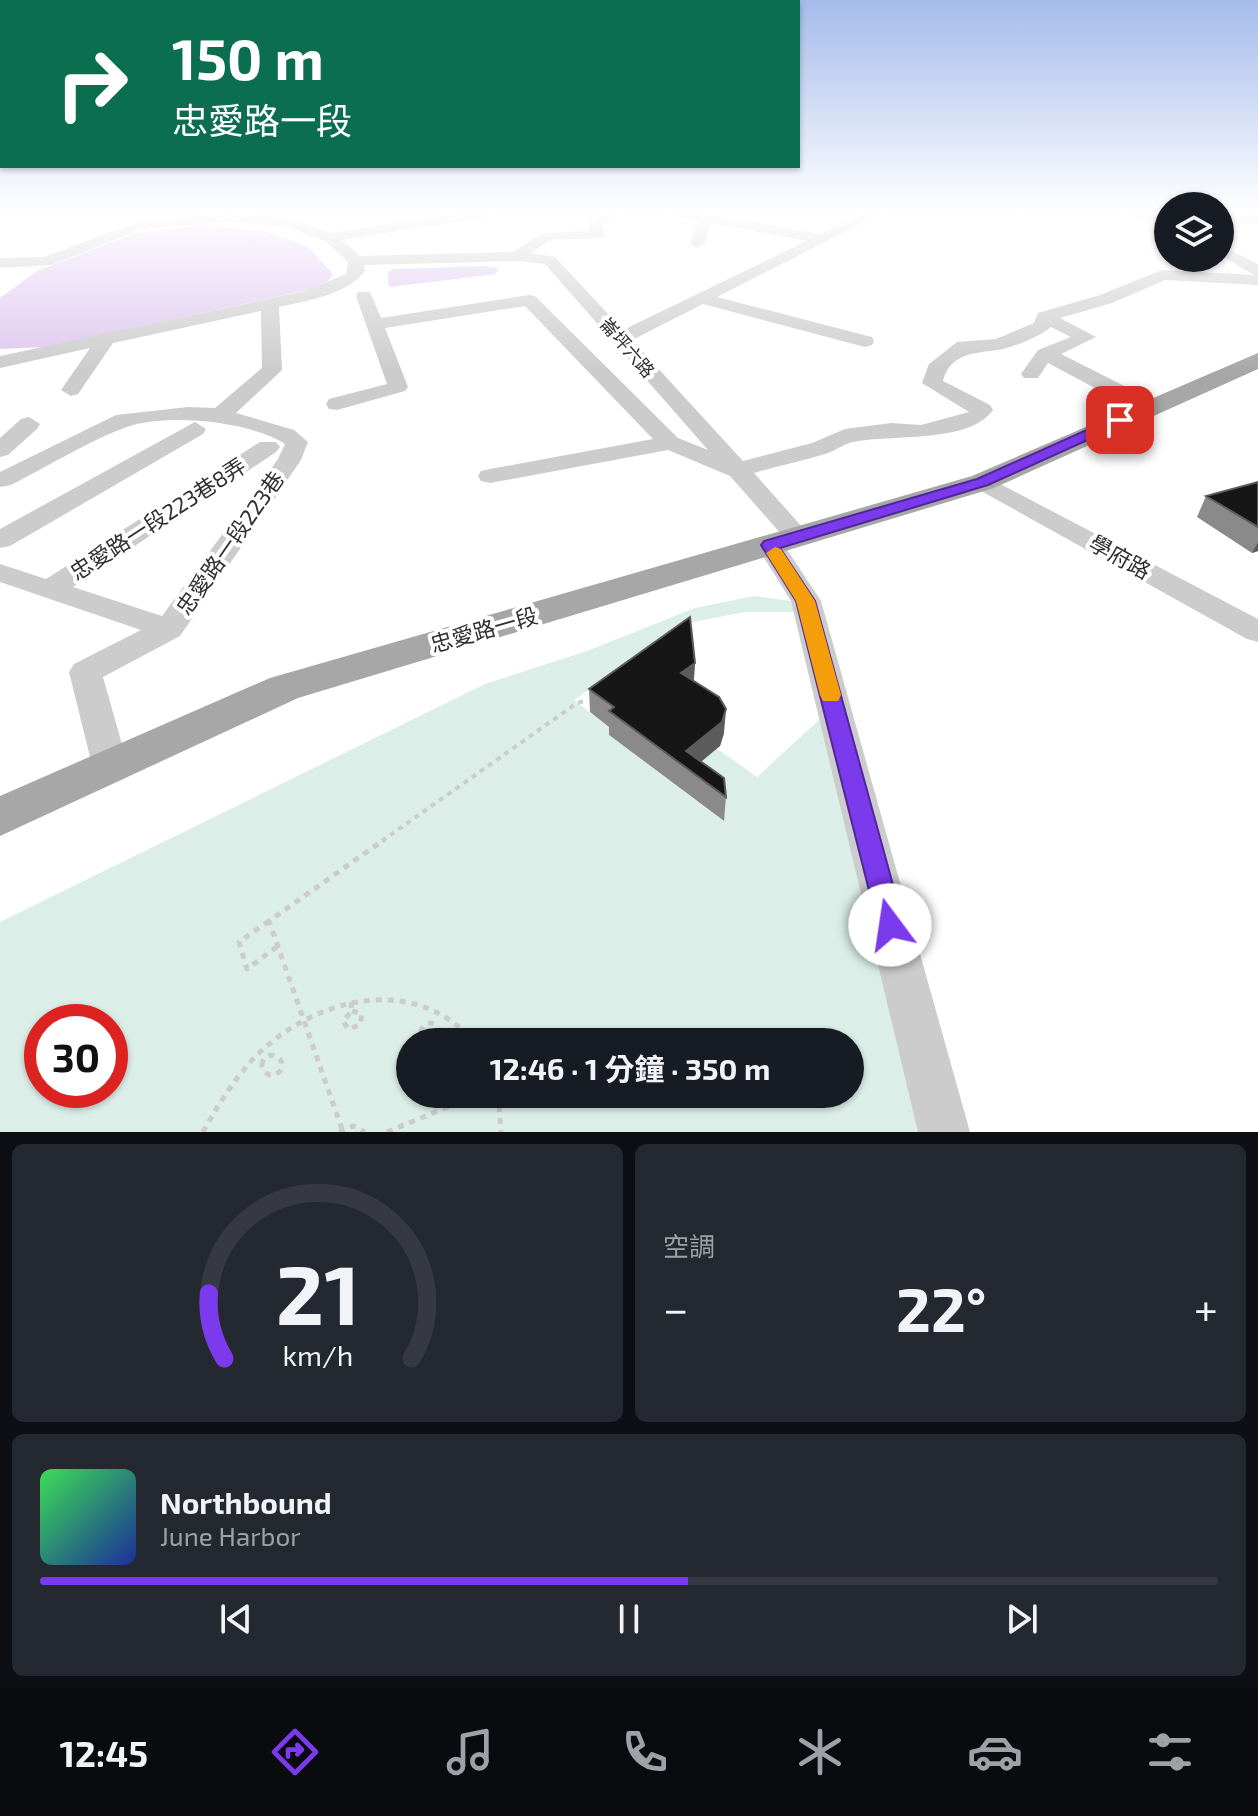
<!DOCTYPE html>
<html lang="zh-TW">
<head>
<meta charset="utf-8">
<style>
	:root { --surface:#171b24; --page:#242831; --text:#f1f3f6; --muted:#9ea1a6; --line:#363941; --accent:#7c3aed }
	body { margin:0; font-family:"Exo 2","Noto Sans TC",sans-serif; background:var(--page); color:var(--text); height:100vh; display:flex; flex-direction:column; font-size:30px; white-space:nowrap }
	* { box-sizing:border-box; margin:0 }
	p { font-size:26px; color:var(--muted) }
	.icon { flex:none; width:44px; height:44px; fill:none; stroke:currentColor; stroke-width:2; stroke-linecap:round; stroke-linejoin:round }
	.map { position:relative; height:1132px; overflow:hidden }
	.drawer { display:flex; flex-direction:column; gap:12px; padding:12px; background:#0d0f14; flex:1 }
	.drawer>* { flex:none }
	.top-card { position:absolute; left:0px; top:0px; width:800px; height:168px; box-shadow:0 2px 6px #0004; background:#0b6e4f; color:#fff; overflow:hidden }
	.controls { position:absolute; left:1154px; top:192px; display:grid; gap:16px }
	.controls a { display:grid; place-items:center; width:80px; height:80px; border-radius:50%; background:var(--surface); box-shadow:0 2px 6px #0004; font-size:40px }
	.speed { position:absolute; left:24px; top:1004px; display:flex; gap:16px; font-size:40px; font-weight:700; text-align:center }
	.speed>* { display:grid; place-content:center; width:104px; height:104px; border-radius:50%; background:var(--surface); box-shadow:0 2px 6px #0004; line-height:1 }
	.speed .limit { border:12px solid #d22; background:#fff; color:#111 }
	.pin { position:absolute; display:grid; place-items:center; width:68px; height:68px; color:#fff; margin:-34px; border-radius:16px; box-shadow:0 4px 12px #0006 }
	.me { position:absolute; width:88px; margin:-44px; rotate:346deg; stroke-linejoin:round; filter:drop-shadow(0 0 6px #0008) }
	.turn { display:flex; align-items:center; gap:28px; height:168px; padding:0 40px; font-size:36px }
	.turn .icon { width:104px; height:104px; stroke-width:2.5 }
	.turn b { display:block; font-size:56px; line-height:68px }
	.big { font-size:60px; font-weight:700; line-height:1.1 }
	.drawer .card { flex:1; display:flex; flex-direction:column; justify-content:center; gap:12px; min-width:0; padding:0 28px; border-radius:12px; background:var(--page) }
	.drawer .dial { align-items:center; gap:0 }
	.dial svg { height:208px; overflow:visible; fill:none; stroke:var(--line); stroke-width:7; stroke-linecap:round; text-anchor:middle }
	.dial text { fill:var(--text); stroke:none }
	.song { display:flex; align-items:center; gap:24px }
	.cover { width:96px; height:96px; border-radius:12px; background:linear-gradient(135deg,hsl(130 70% 55%),hsl(230 70% 35%)) }
	.played { height:8px; border-radius:4px; background:linear-gradient(90deg,var(--accent) 55%,var(--line) 55%) }
	.keys { display:flex; justify-content:space-around; direction:ltr }
	.heat { display:flex; justify-content:space-between; align-items:center; font-size:44px; direction:ltr }
	.drawer .tiles { flex:1; display:grid; gap:12px; grid-template-columns:1fr 1fr }
	.card:last-child { grid-column:span 2 }
	.trip { position:absolute; left:396px; top:1028px; width:468px; height:80px; border-radius:40px; background:var(--surface); box-shadow:0 2px 6px #0004; font-weight:700; line-height:80px; text-align:center }
	.dock { display:flex; height:128px; justify-content:space-around; align-items:center; background:#090b0e; color:var(--muted) }
	.dock .icon { width:56px; height:56px }
	.dock .on { color:var(--accent) }
	.dock b { font-size:36px; color:var(--text) }
	.map>svg:first-child { display:block }
</style>
</head>
<body>
<div class="map">
<svg width="1258" height="1132" viewBox="0 0 1258 1132">
	<rect width="100%" height="100%" fill="#fff"/>
	<path fill="#dbeee7" fill-rule="evenodd" d="M754 596 791 601 794 612H745L683 624 574 700 614 731 610 736 723 821 685 774 716 748 757 777 820 719 920 1132H0V922L485 684 587 651 695 608ZM42 1022H110V1090H42ZM410 1042H850V1094H410Z"/>
	<path fill="#dec6ef" d="M199 225 264 231 308 247 333 274 328 281 312 289 46 347 0 349V298L37 271 135 233Z
		M484 266 498 268 496 274 390 287 388 284V272L393 269Z"/>
	<g fill="none" stroke-linecap="round" stroke-linejoin="round">
		<path stroke="#ccc" stroke-width="4" stroke-dasharray="5 5" stroke-linecap="butt" d="M382 841 577 703 588 700"/>
		<path stroke="#ccc" stroke-width="5" stroke-dasharray="6 6" stroke-linecap="butt" d="M269 921 239 942 247 969 278 946
			M351 1002 352 1011
			M352 1011 362 1014 360 1025 348 1029 343 1021Z
			M421 1032a9 9 0 1 1 18 0a9 9 0 1 1-18 0Z
			M262 1065a10 10 0 1 1 20 0a10 10 0 1 1-20 0Z
			M466 1094 467 1102 479 1105 486 1094
			M498 1094 501 1132
			M342 1129 269 921 385 839
			M203 1132C218 1105 234 1079 256 1056 314 998 414 972 474 1042
			M339 1132 353 1126 365 1132
			M387 1132 467 1099"/>
		<path fill="#ccc" fill-rule="evenodd" d="M462 213H494L487 217 342 240 360 256 513 252 542 233 589 231V222L606 213H623L602 226 605 235 603 238 550 240 531 253 555 257 623 330 807 241 711 223 704 244 697 248 690 244 698 221 672 216 670 213H699L820 234 865 213H882L717 297 872 337 874 341 872 345 865 347 703 304 632 340 743 461 812 443 845 429 891 423 921 425 969 412 922 383 929 364 957 342 996 339 1034 323 1038 313 1100 295 1162 270 1254 275 1220 255V245L1258 264V285L1165 280 1112 303 1060 318 1096 337 1061 354 1156 402 1159 407 1156 412H1140L1048 363 1038 378H1024L1021 374 1038 350 1071 337 1051 327C1039 337 1014 347 998 350 975 353 950 353 943 381L990 405 993 410C969 444 890 434 853 442 843 444 835 451 825 454 802 461 777 466 754 473L811 537 807 543H789L730 476 668 450 490 483 481 481 478 476 481 471 490 469 653 439 525 306 385 328 408 387 405 391 337 410 329 409 326 404 329 399 387 384 356 296 358 292H370L381 318 529 295 535 296 678 438 708 450 545 264 517 261 364 265 365 271C347 295 306 301 279 307L282 370 236 413 294 430 308 442 301 460 180 636 103 677 129 769 124 779 111 783 98 779 93 769 69 672 74 664 141 630 0 582V564L46 579 260 442H276L280 447 276 452 73 587 162 616 278 459 285 444C249 421 167 413 127 427 92 439 45 468 11 485L0 487V472L116 415 188 407 215 408 262 368 261 311 113 343 78 394 71 396 61 390 90 348 0 368V356L305 291 346 274 348 262 325 241 284 226 228 222 143 229 51 265 0 268V258L44 257 141 221 228 214 286 218 331 233Z
			M1123 213H1145L1168 219V227Z
			M1220 215 1258 216V224L1220 223Z
			M29 417 40 424 37 429 8 455 0 457V438L21 419Z
			M195 422 206 429 203 434 10 546 0 548V529Z
			M983 475 1258 619V642L1247 639 974 487 971 482 974 477Z
			M770 537 780 539 821 601 970 1132H918L791 601 756 545 760 539Z"/>
		<path fill="#a7a7a7" fill-rule="evenodd" d="M1258 353V369L994 488 298 698 0 836V796L270 678 972 476Z"/>
	</g>
	<path fill="#8a8a8a" d="M1258 482V551L1252 553 1197 517 1206 496Z
		M695 663 694 681 724 733 720 746 701 761 726 797 724 821 609 735V727L590 712 589 689Z"/>
	<path fill="#5c5c5c" d="M1258 542V551L1252 553Z
		M695 663 693 686 681 673Z
		M726 709 724 733 720 746 690 771 686 751Z"/>
	<path fill="#161616" stroke="#5c5c5c" stroke-width="2" d="M1258 482V527L1206 496Z
		M690 617 695 663 681 673 719 697 726 709 722 722 686 751 724 778 726 797 609 711 614 707 589 689Z"/>
	<linearGradient id="sky" x2="0" y2="1"><stop stop-color="#a4bbeb"/><stop offset="0.57" stop-color="#fff"/><stop offset="1" stop-color="#fff" stop-opacity="0"/></linearGradient>
	<rect width="1258" height="371" fill="url(#sky)"/>
	<path fill="#7c3aed" stroke="#51269a" stroke-width="2" d="M1120 415 1125 417V423L988 485 780 548 815 601 904 925 900 934 890 938 880 934 796 601 761 545 764 541 977 479Z"/>
	<path fill="#f59e0b" d="M775 547 781 549 815 601 841 695 838 701H823L820 695 796 601 766 553Z"/>
	<g text-anchor="middle" stroke-width="8" stroke-linejoin="round" paint-order="stroke">
		<g font-size="18" fill="#2f2f2f" stroke="#fff">
			<text transform="translate(627 348) rotate(49)" y="6">崙坪六路</text>
		</g>
		<g font-size="22" fill="#2f2f2f" stroke="#fff">
			<text transform="translate(158 519) rotate(-33)" y="8">忠愛路一段223巷8弄</text>
			<text transform="translate(230 543) rotate(-55)" y="8">忠愛路一段223巷</text>
			<text transform="translate(1120 557) rotate(29)" y="8">學府路</text>
			<text transform="translate(484 630) rotate(-16)" y="8">忠愛路一段</text>
		</g>
	</g>
</svg>
<div class="controls">
<a><svg class="icon" aria-label="layers" viewBox="0 0 24 24"><path d="M12 4l9 5-9 5-9-5zM3 14l9 5 9-5"/></svg></a>
</div>
<div class="speed"><div class="limit">30</div></div>
<div class="pin" style="left:1120px;top:420px;background:#d93025"><svg class="icon" aria-label="arrive" viewBox="0 0 24 24"><path d="M6 21V4h12l-3 4 3 4H6"/></svg></div>
<svg class="me" style="left:890px;top:925px" viewBox="-20 -20 40 40"><circle r="19" fill="#fff"/><path d="M0-13L10 11 0 6-10 11z" fill="#7c3aed"/></svg>
<div class="trip">12:46 · 1 分鐘 · 350 m</div>
<div class="top-card">
<div class="turn"><svg class="icon" aria-label="right" viewBox="0 0 24 24"><path d="M7 20v-9h11M14 6l5 5-5 5"/></svg><div><b>150 m</b>忠愛路一段</div></div>
</div>
</div>
<section class="drawer">
<div class="tiles">
<div class="card dial"><svg viewBox="0 0 100 80">
<path d="M14 69A42 42 0 1 1 86 69"/>
<path d="M14 69A42 42 0 0 1 8 44" stroke="#7c3aed"/>
<text x="50" y="56" font-size="32" font-weight="700">21</text>
<text x="50" y="72" font-size="11">km/h</text>
</svg></div>
<div class="card"><p>空調</p>
<div class="heat"><a>−</a><b class="big">22°</b><a>+</a></div>
</div>
<div class="card">
<div class="song"><i class="cover"></i><div><b>Northbound</b><p>June Harbor</p></div></div>
<div class="played"></div>
<div class="keys"><svg class="icon" aria-label="previous" viewBox="0 0 24 24"><path d="M18 5L8 12l10 7zM5 5v14"/></svg><svg class="icon" aria-label="pause" viewBox="0 0 24 24"><path d="M8 5v14M16 5v14"/></svg><svg class="icon" aria-label="next" viewBox="0 0 24 24"><path d="M6 5l10 7-10 7zM19 5v14"/></svg></div>
</div>
</div>
</section>
<nav class="dock">
<b>12:45</b>
<svg class="icon on" aria-label="directions" viewBox="0 0 24 24"><path d="M12 3l9 9-9 9-9-9zM9 14v-3h6M13 9l2 2-2 2"/></svg>
<svg class="icon" aria-label="music" viewBox="0 0 24 24"><path d="M9 18V5l10-2v13"/><circle cx="6" cy="18" r="3"/><circle cx="16" cy="16" r="3"/></svg>
<svg class="icon" aria-label="phone" viewBox="0 0 24 24"><path d="M5 4h4l2 5-3 2q2 4 5 5l2-3 5 2v4C11 20 4 13 5 4z"/></svg>
<svg class="icon" aria-label="climate" viewBox="0 0 24 24"><path d="M12 3v18M4 7l16 10M4 17L20 7"/></svg>
<svg class="icon" aria-label="car" viewBox="0 0 24 24"><path d="M5 17H2v-5l4-1 3-4h7l3 4 3 1v5h-3M9 17h6M6 11h13"/><circle cx="7" cy="17" r="2"/><circle cx="17" cy="17" r="2"/></svg>
<svg class="icon" aria-label="filters" viewBox="0 0 24 24"><path d="M4 7h16M4 17h16"/><circle cx="9" cy="7" r="2"/><circle cx="15" cy="17" r="2"/></svg>
</nav>
</body>
</html>
